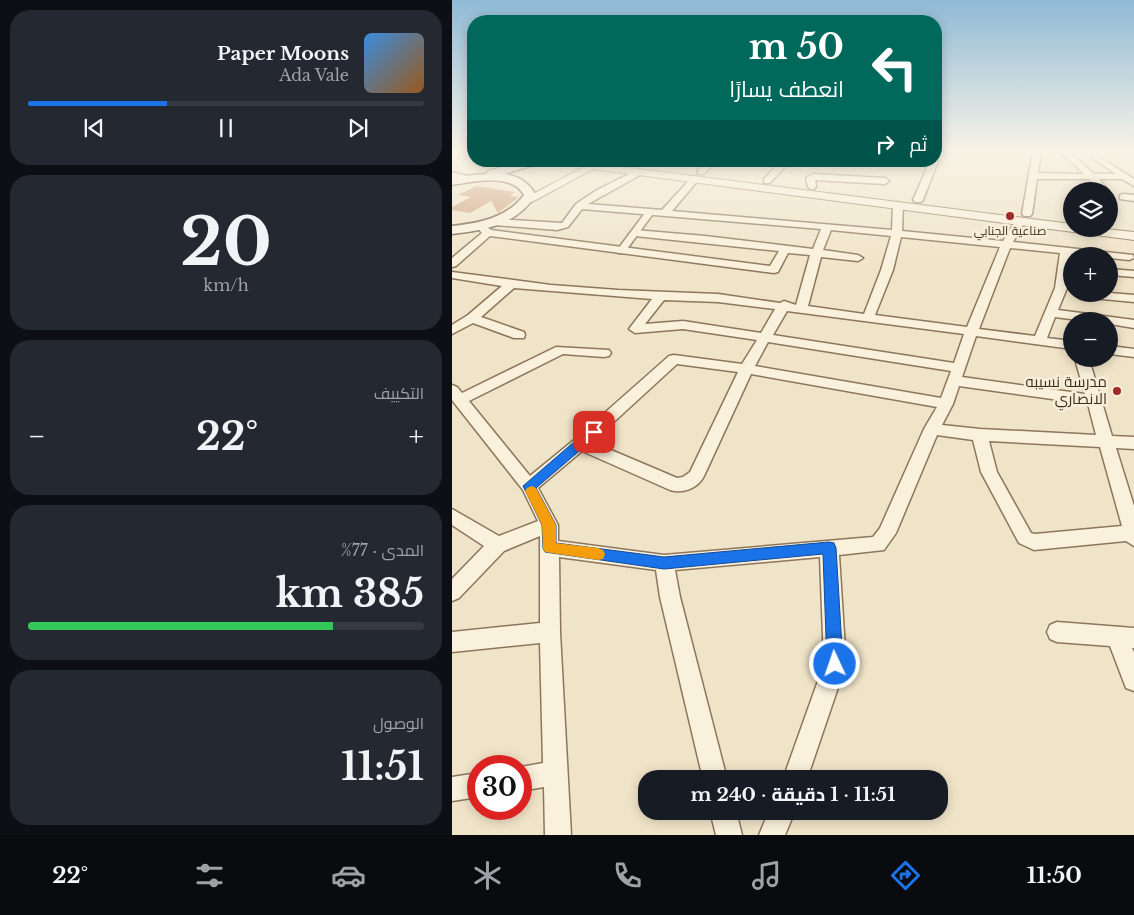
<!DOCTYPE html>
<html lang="ar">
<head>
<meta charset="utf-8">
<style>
	:root { --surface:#171b24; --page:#242831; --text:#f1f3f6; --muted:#9ea1a6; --line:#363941; --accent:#1a73e8 }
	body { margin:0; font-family:"Libre Baskerville",Cairo,serif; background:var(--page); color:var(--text); direction:rtl; height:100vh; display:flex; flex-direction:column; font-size:19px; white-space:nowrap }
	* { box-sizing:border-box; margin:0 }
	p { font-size:16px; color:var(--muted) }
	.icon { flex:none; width:28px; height:28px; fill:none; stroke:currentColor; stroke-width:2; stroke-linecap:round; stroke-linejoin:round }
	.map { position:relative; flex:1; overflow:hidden; direction:ltr }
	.drawer { display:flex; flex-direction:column; gap:10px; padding:10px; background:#0d0f14; width:452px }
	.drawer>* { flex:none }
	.top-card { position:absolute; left:15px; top:15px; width:475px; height:152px; border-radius:20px; box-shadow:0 2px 12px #0003; direction:rtl; background:#00695c; color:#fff; overflow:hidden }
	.buttons { position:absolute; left:611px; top:182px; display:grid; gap:10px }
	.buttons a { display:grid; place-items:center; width:55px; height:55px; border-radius:50%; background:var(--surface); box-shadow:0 2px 12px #0003; font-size:25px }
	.speed { position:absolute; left:15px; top:755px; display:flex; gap:10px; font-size:25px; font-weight:700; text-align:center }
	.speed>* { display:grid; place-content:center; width:65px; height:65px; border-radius:50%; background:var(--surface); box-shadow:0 2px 12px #0003; line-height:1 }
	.speed .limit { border:8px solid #d22; background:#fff; color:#111 }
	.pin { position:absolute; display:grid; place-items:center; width:42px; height:42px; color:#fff; margin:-21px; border-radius:10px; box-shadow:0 2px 8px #0006 }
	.me { position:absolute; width:55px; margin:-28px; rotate:357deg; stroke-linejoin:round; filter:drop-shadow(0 0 4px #0008) }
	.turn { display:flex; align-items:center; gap:18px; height:105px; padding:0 15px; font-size:22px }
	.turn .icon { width:65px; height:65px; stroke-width:2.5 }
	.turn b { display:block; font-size:35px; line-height:42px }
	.then { display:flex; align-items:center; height:48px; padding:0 15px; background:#0003; gap:10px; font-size:19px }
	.big { font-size:38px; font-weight:700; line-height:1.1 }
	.drawer .tile { flex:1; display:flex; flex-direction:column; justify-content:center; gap:8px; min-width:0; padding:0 18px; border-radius:20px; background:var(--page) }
	.drawer .dial { align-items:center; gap:0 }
	.dial b { font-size:65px; line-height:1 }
	.song { display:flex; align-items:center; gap:15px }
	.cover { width:60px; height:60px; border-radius:8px; background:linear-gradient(135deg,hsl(210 70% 55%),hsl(30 70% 35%)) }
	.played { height:5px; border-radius:2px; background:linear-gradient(90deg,var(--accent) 35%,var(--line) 35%) }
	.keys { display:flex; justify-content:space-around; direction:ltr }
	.heat { display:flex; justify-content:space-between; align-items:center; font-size:28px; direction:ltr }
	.charge { height:8px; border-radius:4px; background:linear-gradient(90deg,#34c759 77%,var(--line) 0) }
	.trip { position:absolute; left:186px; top:770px; width:310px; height:50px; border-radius:20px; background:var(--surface); box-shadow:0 2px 12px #0003; font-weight:700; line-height:50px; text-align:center; direction:rtl }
	.menu { display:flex; height:80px; justify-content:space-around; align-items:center; background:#090b0e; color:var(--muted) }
	.menu .icon { width:35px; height:35px }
	.menu .selected { color:var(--accent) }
	.menu b { font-size:22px; color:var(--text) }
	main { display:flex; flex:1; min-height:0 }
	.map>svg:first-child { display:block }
</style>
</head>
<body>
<main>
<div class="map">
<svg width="682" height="835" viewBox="0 0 682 835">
	<rect width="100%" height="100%" fill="#f0e4c8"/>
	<path fill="#cf9f7d" d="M24 186 63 192 58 196 67 197 46 213 39 201 18 213 0 210V207L19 197 6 195Z"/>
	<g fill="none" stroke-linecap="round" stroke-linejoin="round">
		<g stroke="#8d765c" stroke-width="3">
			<path id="pedestrian" d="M196 209 203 211 172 253H166V249Z"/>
		</g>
		<g stroke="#8d765c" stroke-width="3">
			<path id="minor" d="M581 151H589L586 173 632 174 608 151H617L642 174H664L640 158V154H643L682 179V186L670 179H647L657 191H648L637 179H585L580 214 578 216H572L570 214Z
				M484 159 486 161 471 200 469 202H463L461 200 478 161H484Z
				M256 161H265L252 174H246V170Z
				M329 161H338L318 183H312V179Z
				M187 169 190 170V174L136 204 210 210 240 177 243 176 247 179 220 211 440 230 441 205 446 202 451 205 450 231 551 241 565 219 568 218 573 221 561 242 681 255 682 258 677 260 658 258V256L619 254 615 288 606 310 682 320V328L658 324V321H633L603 317 595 338 620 341V349L524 336 510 377 633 394 623 359H637L660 436 682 437V449L664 448 682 506V546L674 541 582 550 567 543 529 472 521 440 485 435 444 533 432 550 387 555 394 664 355 779H331L372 664 368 557 223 570 228 597 275 779H251L208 597 204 570 107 557 108 632 119 835H93L92 787 69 791V767L91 763 88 643 0 652V632L88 623V536L52 551 7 598 0 601V579L32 546 0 525V509L47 536 86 521 71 490 0 400V385L5 387 10 393 104 347 157 350 159 353 157 356 152 357 111 354 17 401 78 476 122 440 217 356 222 355 290 364 305 340 231 329 183 333 177 329 200 299 62 288 29 317 72 332 73 335 72 338H62L21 323 0 334V325L16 315 50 286 0 278V272L99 285 166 290 266 294 328 303 332 301 344 305 358 255 336 253 326 272 322 273 38 236 4 266 0 267V258L30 233 24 226 29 223 39 230 318 266 327 251 183 236 178 233 183 230 253 236 361 249 369 229 130 209 116 227 105 230 42 225 37 222 42 219 110 223 124 204 145 190ZM379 230 439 236 429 270 412 314 356 306 369 257 406 261 411 258 406 255 371 250ZM449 237 548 247 515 327 423 315 441 270ZM558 248 608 253 603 288 583 336 527 329ZM212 300 266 302 323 309 309 333 231 321 193 324ZM335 311 512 334 502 363 321 335ZM316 342 499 371 489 398 303 366ZM225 364 286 372 238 472 231 477 225 478 140 442ZM299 374 485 407 472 429 428 528 421 537 212 555 106 541V525L86 488 130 451 218 490C231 494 246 488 252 476ZM507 386 636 404 644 435 528 429 490 425 501 404ZM537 441 648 447 670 526 583 534 579 533 545 472Z
				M0 172 19 177 20 179 16 182 0 178Z
				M361 174 433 178 437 181 433 184 363 180 364 187 360 190 356 187 354 178Z
				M671 194 682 195V201L668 199V195Z
				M658 269 682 271V277L658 275Z
				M658 293 682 295V302L640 298 634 294Z
				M658 346 682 349V357L658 354Z
				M605 622 682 628V648H680L682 652V691L674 688 658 646 605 642 598 639 595 632 598 625Z
				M26 773V797L0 801V777Z
				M258 811H284L290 835H264Z
				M317 811H343L333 835H307Z"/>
		</g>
		<g stroke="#8d765c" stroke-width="2">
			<path id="tertiary" d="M139 163 620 224V229H654L682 232V240L141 169 80 202H72L70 200Z"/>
		</g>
		<g stroke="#6f573f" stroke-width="3">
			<path id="secondary" d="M71 161H91L89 163 52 174C67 176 76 182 84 195 64 225 34 230 0 234V226C27 223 55 218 72 195 59 172 21 182 0 185V177L34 174 36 171Z"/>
		</g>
		<use href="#pedestrian" fill="#faf1dc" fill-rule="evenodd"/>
		<use href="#minor" fill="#faf1dc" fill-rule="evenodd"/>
		<use href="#tertiary" fill="#faf1dc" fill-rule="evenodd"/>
		<use href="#secondary" fill="#faf1dc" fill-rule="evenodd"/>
	</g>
	<linearGradient id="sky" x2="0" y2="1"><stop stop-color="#8fbad6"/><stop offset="0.56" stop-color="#f8f3e6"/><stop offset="1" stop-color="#f8f3e6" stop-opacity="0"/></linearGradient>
	<rect width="682" height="268" fill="url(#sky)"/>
	<path fill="#1a73e8" stroke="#114b97" d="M142 428 147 432 146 435 84 488 104 525V543L212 557 377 542 382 543 384 548 391 664 389 670 383 672 377 670 375 664 371 554 212 569 93 552 91 548 90 525 71 486 137 429Z"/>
	<path fill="#f59e0b" d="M80 486 84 488 104 525V543L146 548 151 550 153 554 151 559 146 560 93 552 91 548 90 525 73 491 75 488Z"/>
	<g fill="#9e2a2b" stroke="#f7eed8" stroke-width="2">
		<circle cx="558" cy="216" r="5"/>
		<circle cx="665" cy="391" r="5"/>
	</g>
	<g text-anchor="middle" stroke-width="5" stroke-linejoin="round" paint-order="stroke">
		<g font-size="12" fill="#3d2e20" stroke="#f7eed8">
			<text x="558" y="235">صناعية الجنابي</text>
		</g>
		<g font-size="15" fill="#3d2e20" stroke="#f7eed8" text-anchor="end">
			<text x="655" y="387">مدرسة نسيبه<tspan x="655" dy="17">الانصاري</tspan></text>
		</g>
	</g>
</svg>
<div class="buttons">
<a><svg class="icon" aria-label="layers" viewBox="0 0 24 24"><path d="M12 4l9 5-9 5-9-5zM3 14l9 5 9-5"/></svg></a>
<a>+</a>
<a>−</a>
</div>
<div class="speed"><div class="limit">30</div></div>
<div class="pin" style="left:142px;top:432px;background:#d93025"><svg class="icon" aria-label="arrive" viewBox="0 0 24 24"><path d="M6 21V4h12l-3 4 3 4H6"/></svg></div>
<svg class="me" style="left:383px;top:664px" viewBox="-20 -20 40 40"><circle r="17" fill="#1a73e8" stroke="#fff" stroke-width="3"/><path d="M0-11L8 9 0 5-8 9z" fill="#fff"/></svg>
<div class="trip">11:51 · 1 دقيقة · 240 m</div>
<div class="top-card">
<div class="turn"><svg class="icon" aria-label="left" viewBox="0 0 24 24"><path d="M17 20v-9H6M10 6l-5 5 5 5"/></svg><div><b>50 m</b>انعطف يسارًا</div></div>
<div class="then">ثم<svg class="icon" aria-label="right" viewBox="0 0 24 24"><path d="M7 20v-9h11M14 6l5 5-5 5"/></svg></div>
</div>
</div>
<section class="drawer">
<div class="tile">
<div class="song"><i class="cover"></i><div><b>Paper Moons</b><p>Ada Vale</p></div></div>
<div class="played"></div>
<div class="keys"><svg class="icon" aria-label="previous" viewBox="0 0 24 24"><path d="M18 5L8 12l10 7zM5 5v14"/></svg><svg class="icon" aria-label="pause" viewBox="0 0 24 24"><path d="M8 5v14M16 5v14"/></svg><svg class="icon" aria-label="next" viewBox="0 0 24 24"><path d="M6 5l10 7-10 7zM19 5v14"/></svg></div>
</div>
<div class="tile dial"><b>20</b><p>km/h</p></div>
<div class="tile"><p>التكييف</p>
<div class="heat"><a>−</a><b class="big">22°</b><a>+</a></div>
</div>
<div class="tile"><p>المدى · 77%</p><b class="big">385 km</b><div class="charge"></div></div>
<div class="tile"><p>الوصول</p><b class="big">11:51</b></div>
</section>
</main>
<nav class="menu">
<b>11:50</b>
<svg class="icon selected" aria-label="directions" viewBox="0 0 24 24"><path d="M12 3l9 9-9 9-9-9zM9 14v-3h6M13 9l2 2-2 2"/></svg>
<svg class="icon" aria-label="music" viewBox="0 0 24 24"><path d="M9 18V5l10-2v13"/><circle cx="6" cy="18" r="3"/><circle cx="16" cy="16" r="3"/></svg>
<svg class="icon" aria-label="phone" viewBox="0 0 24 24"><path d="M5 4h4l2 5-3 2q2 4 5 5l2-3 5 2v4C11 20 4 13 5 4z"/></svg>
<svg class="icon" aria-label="climate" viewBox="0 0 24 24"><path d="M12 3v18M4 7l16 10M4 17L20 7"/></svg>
<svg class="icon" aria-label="car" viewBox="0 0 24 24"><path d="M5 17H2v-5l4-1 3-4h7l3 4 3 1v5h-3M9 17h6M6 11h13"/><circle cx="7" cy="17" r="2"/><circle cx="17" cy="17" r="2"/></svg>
<svg class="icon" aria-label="filters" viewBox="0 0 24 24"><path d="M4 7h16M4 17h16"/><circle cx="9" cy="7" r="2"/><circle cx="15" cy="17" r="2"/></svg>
<b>22°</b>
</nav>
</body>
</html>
